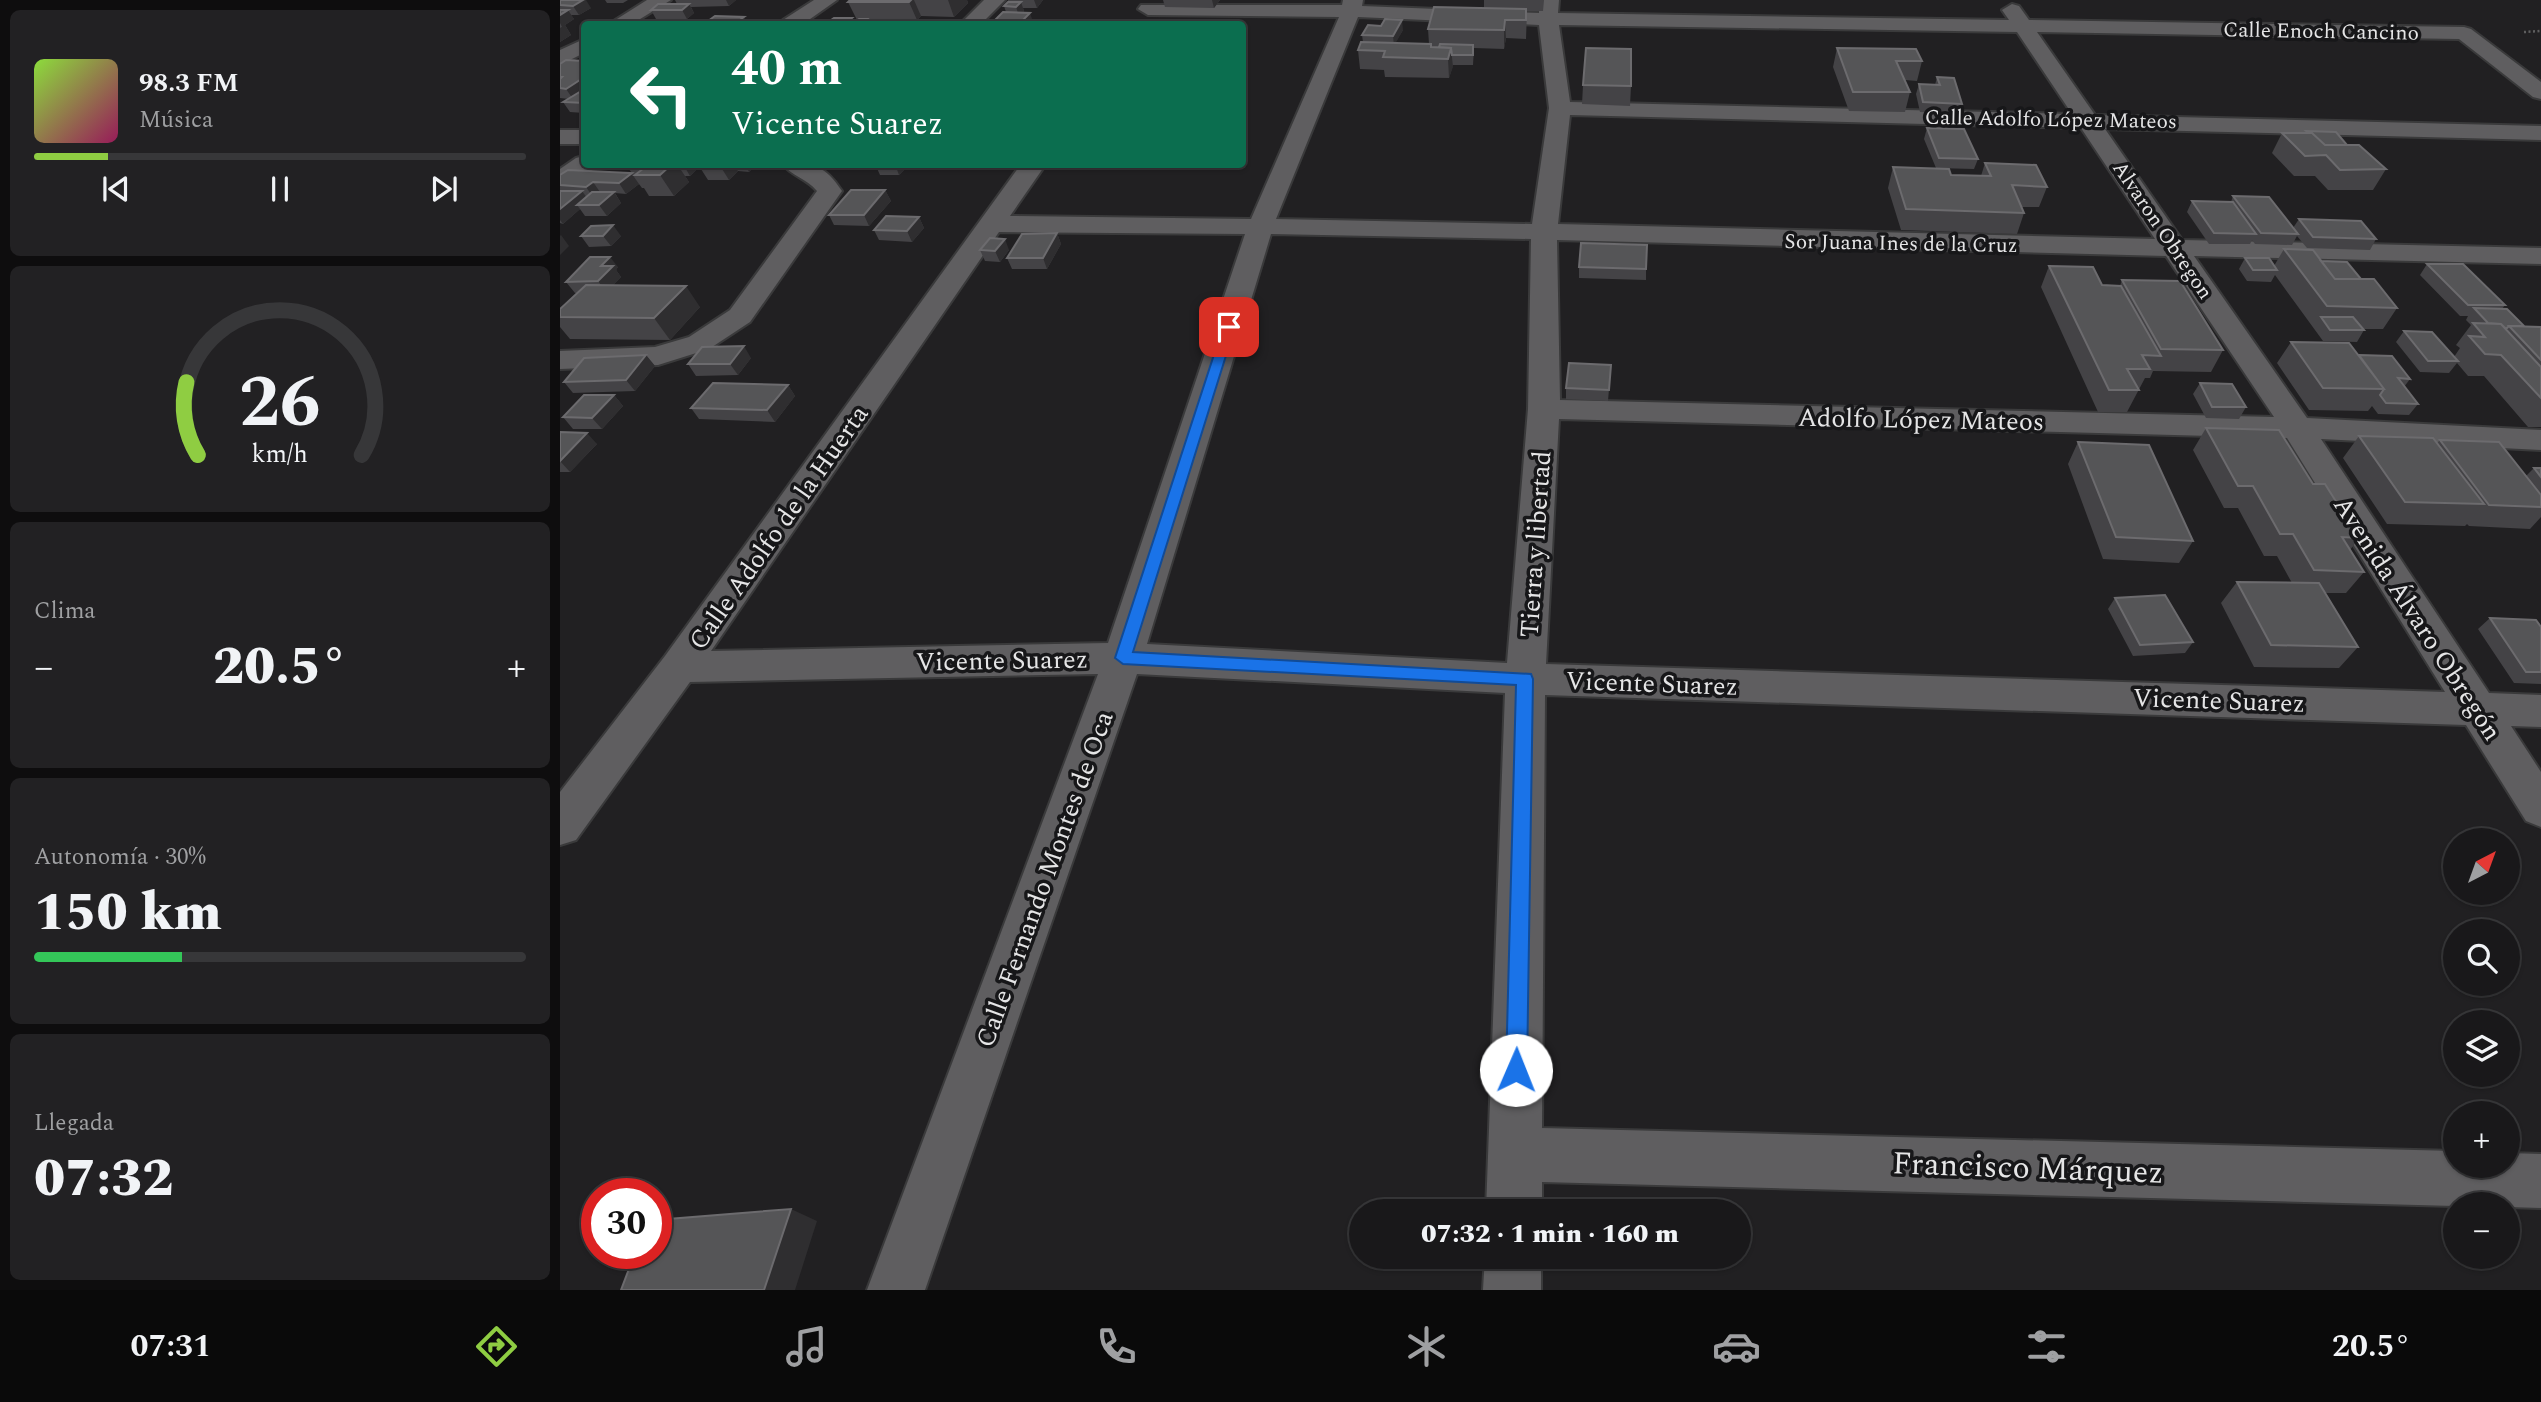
<!DOCTYPE html>
<html lang="es">
<head>
<meta charset="utf-8">
<style>
	:root { --surface:#19181a; --page:#222123; --text:#f1f3f6; --muted:#9fa0a2; --line:#373739; --accent:#8fcd42 }
	body { margin:0; font-family:Spectral,serif; background:var(--page); color:var(--text); height:100vh; display:flex; flex-direction:column; font-size:26px; white-space:nowrap }
	* { box-sizing:border-box; margin:0 }
	p { font-size:23px; color:var(--muted) }
	.icon { flex:none; width:38px; height:38px; fill:none; stroke:currentColor; stroke-width:2; stroke-linecap:round; stroke-linejoin:round }
	.map { position:relative; flex:1; overflow:hidden }
	.drawer { display:flex; flex-direction:column; gap:10px; padding:10px; background:#0e0d0e; width:560px }
	.drawer>* { flex:none }
	.guide { position:absolute; left:21px; top:21px; width:665px; height:147px; border-radius:7px; box-shadow:0 2px 5px #0004,0 0 0 2px var(--line); background:#0b6e4f; color:#fff; overflow:hidden }
	.needle { width:46px; rotate:41deg }
	.buttons { position:absolute; left:1883px; top:828px; display:grid; gap:14px }
	.buttons a { display:grid; place-items:center; width:77px; height:77px; border-radius:50%; background:var(--surface); box-shadow:0 2px 5px #0004,0 0 0 2px var(--line); font-size:35px }
	.speed { position:absolute; left:21px; top:1178px; display:flex; gap:14px; font-size:35px; font-weight:700; text-align:center }
	.speed>* { display:grid; place-content:center; width:91px; height:91px; border-radius:50%; background:var(--surface); box-shadow:0 2px 5px #0004,0 0 0 2px var(--line); line-height:1 }
	.speed .limit { border:10px solid #d22; background:#fff; color:#111 }
	.pin { position:absolute; display:grid; place-items:center; width:60px; height:60px; color:#fff; margin:-30px; border-radius:14px; box-shadow:0 4px 10px #0006 }
	.me { position:absolute; width:77px; margin:-38px; rotate:1deg; stroke-linejoin:round; filter:drop-shadow(0 0 5px #0008) }
	.turn { display:flex; align-items:center; gap:24px; height:147px; padding:0 35px; font-size:32px }
	.turn .icon { width:91px; height:91px; stroke-width:2.5 }
	.turn b { display:block; font-size:49px; line-height:60px }
	.big { font-size:52px; font-weight:800; line-height:1.1 }
	.drawer .card { flex:1; display:flex; flex-direction:column; justify-content:center; gap:10px; min-width:0; padding:0 24px; border-radius:10px; background:var(--page) }
	.drawer .dial { align-items:center; gap:0 }
	.dial svg { height:182px; overflow:visible; fill:none; stroke:var(--line); stroke-width:7; stroke-linecap:round; text-anchor:middle }
	.dial text { fill:var(--text); stroke:none }
	.song { display:flex; align-items:center; gap:21px }
	.cover { width:84px; height:84px; border-radius:10px; background:linear-gradient(135deg,hsl(90 70% 55%),hsl(330 70% 35%)) }
	.played { height:7px; border-radius:4px; background:linear-gradient(90deg,var(--accent) 15%,var(--line) 15%) }
	.keys { display:flex; justify-content:space-around; direction:ltr }
	.heat { display:flex; justify-content:space-between; align-items:center; font-size:38px; direction:ltr }
	.charge { height:10px; border-radius:5px; background:linear-gradient(90deg,#34c759 30%,var(--line) 0) }
	.trip { position:absolute; left:789px; top:1199px; width:402px; height:70px; border-radius:35px; background:var(--surface); box-shadow:0 2px 5px #0004,0 0 0 2px var(--line); font-weight:800; line-height:70px; text-align:center }
	.tab-bar { display:flex; height:112px; justify-content:space-around; align-items:center; background:#0a0a0a; color:var(--muted) }
	.tab-bar .icon { width:49px; height:49px }
	.tab-bar .current { color:var(--accent) }
	.tab-bar b { font-size:32px; color:var(--text) }
	main { display:flex; flex:1; min-height:0 }
	.map>svg:first-child { display:block }
</style>
</head>
<body>
<main>
<section class="drawer">
<div class="card">
<div class="song"><i class="cover"></i><div><b>98.3 FM</b><p>Música</p></div></div>
<div class="played"></div>
<div class="keys"><svg class="icon" aria-label="previous" viewBox="0 0 24 24"><path d="M18 5L8 12l10 7zM5 5v14"/></svg><svg class="icon" aria-label="pause" viewBox="0 0 24 24"><path d="M8 5v14M16 5v14"/></svg><svg class="icon" aria-label="next" viewBox="0 0 24 24"><path d="M6 5l10 7-10 7zM19 5v14"/></svg></div>
</div>
<div class="card dial"><svg viewBox="0 0 100 80">
<path d="M14 69A42 42 0 1 1 86 69"/>
<path d="M14 69A42 42 0 0 1 9 37" stroke="#8fcd42"/>
<text x="50" y="56" font-size="32" font-weight="700">26</text>
<text x="50" y="72" font-size="11">km/h</text>
</svg></div>
<div class="card"><p>Clima</p>
<div class="heat"><a>−</a><b class="big">20.5°</b><a>+</a></div>
</div>
<div class="card"><p>Autonomía · 30%</p><b class="big">150 km</b><div class="charge"></div></div>
<div class="card"><p>Llegada</p><b class="big">07:32</b></div>
</section>
<div class="map">
<svg width="1981" height="1290" viewBox="0 0 1981 1290">
	<rect width="100%" height="100%" fill="#212022"/>
	<g fill="none" stroke-linecap="round" stroke-linejoin="round">
		<g stroke="#3a3a3b" stroke-width="4">
			<path id="minor" d="M87 0H111L72 24H49Z
				M254 0H277L243 24H220L223 20Z
				M424 0H445L421 24H400Z
				M783 0H803L802 6 979 13V0H999L998 13 1449 20 1442 10 1452 4 1459 6 1469 20 1904 27 1911 29 1981 82V99L1973 97 1899 39 1477 32 1535 115 1981 126V140L1545 129 1622 240 1981 248V264L1634 256 1747 418 1981 430V450L1761 439 1929 693 1981 695V727L1951 726 1981 772V827L1966 821 1906 725 985 695 982 1128 1895 1151V1166H1948V1153L1981 1154V1208L1948 1207V1204L1895 1206 982 1182V1211H926L945 693 577 674 365 1290H307L538 674 130 682 16 840 0 845V792L105 656 461 164H486L450 216 691 219 779 17 588 15 578 9 581 5H782ZM798 17 979 25 989 108 972 224 716 219ZM999 25 1457 32 1512 114 1010 102ZM1010 115 1521 128 1595 239 998 224ZM439 232 685 234 548 643 151 651ZM711 234 971 239 968 409 947 663 587 644ZM997 240 1606 256 1714 417 1000 400ZM999 419 1727 438 1885 692 986 664Z
				M24 39V53L0 65V50Z
				M0 130H24V144H0Z
				M24 156V164H35L32 168 9 186 0 188V169L16 158Z
				M222 164C254 164 263 163 282 191L190 322 149 349 98 365 0 369V351L95 347 129 337 170 310 257 191C246 178 232 176 222 164Z
				M925 1256H981V1290H923Z"/>
		</g>
		<path stroke="#5f5f60" stroke-width="2.5" stroke-dasharray="2 2.5" stroke-linecap="butt" d="M1964 32 1981 31"/>
		<use href="#minor" fill="#5f5e60" fill-rule="evenodd"/>
	</g>
	<path fill="#444346" d="M0 0 31 8 19 15H11L14 19 5 25 11 35 0 42Z
		M45 0H68L63 3H47Z
		M115 0H176L169 6 131 7 134 13 127 19H96L91 10 117 4Z
		M290 0H407L408 3 394 17 361 16 357 20H307L309 24H268L267 23 292 18 294 23 298 20H297L288 2Z
		M448 0H483L477 8H463L464 11 463 12 473 22 471 24H434L433 22 446 12 444 6 448 2Z
		M603 0H660L654 8 605 7Z
		M924 0H984L983 11H967L966 39 946 38 944 49 914 48 913 65H893L889 78 825 77 824 70 800 69 798 50 803 42 802 35 843 30 835 43 869 44 868 29 924 8Z
		M1277 48 1362 61 1357 81 1345 80 1350 92 1345 112 1289 111 1273 67Z
		M24 61V113L10 112 3 102 9 99 0 98V64Z
		M1377 77 1402 104 1399 114 1360 112 1356 94 1359 84 1375 85Z
		M1023 85 1071 86 1070 106 1022 104Z
		M1367 128 1418 159 1414 169 1376 168 1364 139Z
		M1746 131 1787 145 1826 169 1813 190H1768L1755 176H1734L1712 153 1722 133H1745Z
		M1425 163 1487 187 1479 207H1461L1464 213 1457 234 1341 230 1328 188 1333 167 1391 175 1421 176Z
		M72 164H197L189 172 178 171 169 180H148L141 169H137L130 176H125L129 182 114 196H89L84 188H82L79 184 66 194 55 193 61 203 47 216H25L20 209 3 224 0 223V175L72 173 68 168Z
		M315 164H350L339 175H320Z
		M325 190 331 201 309 226 274 225 269 215Z
		M1673 196 1733 228 1739 219 1816 239 1810 250 1747 248 1737 236 1732 245 1695 244 1692 240 1690 244H1649L1627 212 1632 201 1671 202Z
		M359 217 364 228 352 242 319 240 314 230Z
		M31 226 61 236 51 246 29 247 21 236Z
		M497 233 501 244 487 269H452L447 258Z
		M1724 249 1761 261 1801 279 1837 308 1823 329H1803L1804 330 1797 342 1763 341 1715 275 1711 282 1687 281 1679 269 1685 258 1714 266Z
		M420 250H449L440 262 425 261Z
		M1867 264 1945 305 1942 309 1964 326 1981 327V427H1968L1924 376H1908L1897 363 1889 373 1860 372 1836 342 1844 331 1894 357 1900 348 1896 345 1911 325 1906 320 1908 316H1900L1860 275Z
		M1489 266 1542 285 1560 286 1562 280 1663 350 1651 372 1593 371 1590 378H1585L1567 412H1538L1481 287Z
		M58 267 56 270 61 277 53 285 140 307 110 340 10 339 0 327V309L17 293H15L6 282Z
		M1019 267 1086 269V280L1019 278Z
		M1731 342 1799 355 1850 379 1844 387 1858 404 1849 415 1818 414 1812 406 1808 411 1749 410 1717 363Z
		M86 355 95 366 75 391 13 393 4 382Z
		M191 358 178 375 136 376 128 364Z
		M1051 365 1048 401 1006 399V388Z
		M1640 383 1686 407 1679 419 1646 418 1633 394Z
		M228 385 235 396 215 422 139 419 131 408Z
		M54 395 63 406 42 429H13L3 417Z
		M1646 428 1753 484 1799 538 1790 550 1804 572 1786 593H1765L1798 647 1779 668 1694 667 1661 603 1677 582 1732 583 1717 556H1704L1678 508H1664L1633 450Z
		M0 432 37 444 10 472H0Z
		M1799 436 1877 443 1880 440 1966 476 1974 468H1981V517L1970 529 1909 526 1907 524 1905 526 1827 524 1783 458Z
		M1518 442 1633 541 1619 563 1543 559 1508 464Z
		M1555 598 1633 642 1625 653 1573 656 1548 609Z
		M1930 618 1981 627V684L1954 683 1918 629Z"/>
	<path fill="#2f2e30" d="M23 0H26L31 8 19 15 13 6Z
		M166 0H176L169 6Z
		M351 0H354L361 16 357 20 349 2Z
		M388 0H407L408 3 394 17Z
		M474 0H483L477 8Z
		M652 0H660L654 8Z
		M461 2 464 11 459 16 456 7Z
		M129 4 134 13 127 19 122 10Z
		M8 10 14 19 2 27 0 23V15Z
		M470 13 473 22 471 24H461L460 23Z
		M184 17 188 24H174Z
		M292 18 295 24H285Z
		M307 19 309 24H301Z
		M842 20 843 30 834 46 833 36Z
		M945 20 946 38 944 49V30Z
		M5 25 11 35 0 42V28Z
		M891 48 893 67 889 78 888 59Z
		M23 78 24 81V91L13 99 6 89Z
		M112 164H117L129 182 114 196 100 175Z
		M123 164H134L137 169 130 176Z
		M159 164H173L178 171 169 180Z
		M185 164H197L189 172Z
		M335 164H350L339 175Z
		M72 174 79 184 66 194 59 183Z
		M33 182 40 192 33 197 26 187Z
		M325 190 331 201 309 226 304 215Z
		M22 191 30 202 17 205 20 209 3 224 0 220V209Z
		M54 192 61 203 47 216 39 205Z
		M359 217 364 228 352 242 347 231Z
		M53 225 61 236 51 246 43 236Z
		M497 233 501 244 487 269 483 258Z
		M1 235 9 246 0 255V236Z
		M445 239 449 250 440 262 435 251Z
		M50 257 58 267 56 270 61 277 46 292 38 281 41 266Z
		M126 286 140 307 110 340 94 318Z
		M184 346 191 358 178 375 170 364Z
		M86 355 95 366 75 391 66 380Z
		M228 385 235 396 215 422 207 410Z
		M54 395 63 406 42 429 32 418Z
		M27 433 37 444 10 472 0 461Z
		M231 1209 257 1221 235 1290H204Z"/>
	<path fill="#555557" stroke="#6c6b6e" stroke-width="2" d="M0 0H23L13 6 0 5Z
		M290 0H351L349 2H288Z
		M448 2H461L456 7 444 6Z
		M98 4H129L122 10H91Z
		M874 7 966 9V20H945L944 30 868 29Z
		M0 10H8L0 15Z
		M443 12 470 13 460 23 433 22Z
		M155 16 184 17 174 24H144Z
		M274 18H292L285 24 267 23Z
		M299 19H307L301 24H293Z
		M825 19 842 20 833 36 802 35 808 25 821 26Z
		M57 20 98 23 95 24H48Z
		M801 42 871 44V47L891 48 888 59 823 57 825 51 798 50Z
		M880 44 913 45V55H892L891 48 879 47Z
		M1026 48 1071 49V86L1023 85Z
		M1277 48 1356 49 1362 61H1336L1350 92H1293Z
		M6 60 24 61V78H23L6 89 0 88V79L2 77H0V64Z
		M1377 77 1394 78 1402 104 1363 102 1359 84 1380 85Z
		M23 90H24V103L3 102Z
		M1367 128 1404 129 1418 159 1379 158Z
		M1746 131 1776 132 1787 145H1765L1752 133H1748Z
		M1722 133H1752L1765 145H1799L1826 169 1780 170 1766 155 1745 156Z
		M1425 163 1476 165 1487 187 1452 185 1464 213 1346 209 1333 167 1389 169 1391 175 1431 176Z
		M72 164H112L100 175H75L84 168H68Z
		M8 170 72 173 59 183 33 182 26 187 0 185V175Z
		M291 190H325L304 215H269Z
		M0 191H22L0 209Z
		M32 192H54L39 205H17Z
		M1673 196 1709 197 1738 234 1701 233Z
		M1632 201 1673 202 1696 234 1654 233Z
		M326 216 359 217 347 231 314 230Z
		M1739 219 1801 221 1816 239 1753 237Z
		M53 225 43 236H21L31 226Z
		M497 233 483 258H447L462 234Z
		M430 238 445 239 435 251 420 250Z
		M1021 243 1087 245 1086 269 1019 267Z
		M1724 249 1753 250 1775 279H1814L1837 308 1767 306Z
		M30 257H50L41 266H53L38 281 6 282Z
		M1685 258H1709L1717 270H1693Z
		M1761 261 1787 262 1801 279H1775Z
		M1867 264H1903L1945 305H1908Z
		M1489 266 1533 267 1542 285 1561 286 1601 356 1582 355 1590 369H1567L1579 390H1549Z
		M1562 280 1620 281 1663 350 1601 349Z
		M26 285 126 286 94 318 0 317V309Z
		M1914 308 1947 309 1964 326H1949L1946 329 1941 324 1928 323Z
		M1761 317H1793L1804 330H1770Z
		M1913 323 1941 324 1981 367V398L1941 355 1925 354 1909 336 1925 337Z
		M1949 326 1981 327V360Z
		M1844 331 1872 332 1898 361H1868Z
		M1731 342 1789 343 1824 389 1763 388Z
		M184 346 170 364H128L142 347Z
		M86 355 66 380 4 382 24 358Z
		M1799 355 1832 356 1850 379 1838 378 1858 404 1826 403 1820 395 1824 389Z
		M1009 363 1051 365 1049 390 1006 388Z
		M153 383 228 385 207 410 131 408Z
		M1640 383 1672 384 1686 407H1652Z
		M24 395H54L32 418 3 417Z
		M1646 428 1719 430 1753 484H1765L1799 538 1782 537 1804 572 1754 570 1733 534H1720L1693 486H1678Z
		M0 432 27 433 0 461Z
		M1799 436 1873 438 1924 504 1845 502Z
		M1880 440 1939 442 1981 495V507L1929 505Z
		M1518 442 1589 445 1633 541 1556 537Z
		M1974 468H1981V477Z
		M1677 582 1759 583 1798 647 1711 645Z
		M1605 595 1633 642 1580 645 1555 598Z
		M1930 618 1976 620 1981 627V672H1966Z
		M231 1209 204 1290H61L75 1253H96V1220Z"/>
	<path fill="#1a73e8" stroke="#114b97" stroke-width="2" d="M669 323 675 327 573 652 971 674 973 679 967 1070 964 1077 956 1080 949 1077 946 1070 956 685 563 664 555 658 663 327Z"/>
	<g text-anchor="middle" stroke-width="7" stroke-linejoin="round" paint-order="stroke">
		<g font-size="21" fill="#e5e5e6" stroke="#171719">
			<text transform="translate(1761 31) rotate(1)" y="7">Calle Enoch Cancino</text>
			<text transform="translate(1491 119) rotate(1)" y="7">Calle Adolfo López Mateos</text>
			<text transform="translate(1603 230) rotate(56)" y="7">Alvaron Obregon</text>
			<text transform="translate(1341 243) rotate(1)" y="7">Sor Juana Ines de la Cruz</text>
		</g>
		<g font-size="26" fill="#e5e5e6" stroke="#171719">
			<text transform="translate(1361 419) rotate(1)" y="9">Adolfo López Mateos</text>
			<text transform="translate(218 527) rotate(-55)" y="9">Calle Adolfo de la Huerta</text>
			<text transform="translate(975 544) rotate(-86)" y="9">Tierra y libertad</text>
			<text transform="translate(1858 618) rotate(57)" y="9">Avenida Álvaro Obregón</text>
			<text transform="translate(442 660) rotate(-1)" y="9">Vicente Suarez</text>
			<text transform="translate(1092 683) rotate(2)" y="9">Vicente Suarez</text>
			<text transform="translate(1659 700) rotate(2)" y="9">Vicente Suarez</text>
			<text transform="translate(484 879) rotate(-70)" y="9">Calle Fernando Montes de Oca</text>
		</g>
		<g font-size="32" fill="#e5e5e6" stroke="#171719">
			<text transform="translate(1468 1167) rotate(2)" y="11">Francisco Márquez</text>
		</g>
	</g>
</svg>
<div class="buttons">
<a><svg class="needle" viewBox="-14 -14 28 28"><path d="M0-13l5 13h-10z" fill="#e53935"/><path d="M0 13l5-13h-10z" fill="#9fa0a2"/></svg></a>
<a><svg class="icon" aria-label="search" viewBox="0 0 24 24"><circle cx="10" cy="10" r="6"/><path d="M15 15l6 6"/></svg></a>
<a><svg class="icon" aria-label="layers" viewBox="0 0 24 24"><path d="M12 4l9 5-9 5-9-5zM3 14l9 5 9-5"/></svg></a>
<a>+</a>
<a>−</a>
</div>
<div class="speed"><div class="limit">30</div></div>
<div class="pin" style="left:669px;top:327px;background:#d93025"><svg class="icon" aria-label="arrive" viewBox="0 0 24 24"><path d="M6 21V4h12l-3 4 3 4H6"/></svg></div>
<svg class="me" style="left:956px;top:1070px" viewBox="-20 -20 40 40"><circle r="19" fill="#fff"/><path d="M0-13L10 11 0 6-10 11z" fill="#1a73e8"/></svg>
<div class="trip">07:32 · 1 min · 160 m</div>
<div class="guide">
<div class="turn"><svg class="icon" aria-label="left" viewBox="0 0 24 24"><path d="M17 20v-9H6M10 6l-5 5 5 5"/></svg><div><b>40 m</b>Vicente Suarez</div></div>
</div>
</div>
</main>
<nav class="tab-bar">
<b>07:31</b>
<svg class="icon current" aria-label="directions" viewBox="0 0 24 24"><path d="M12 3l9 9-9 9-9-9zM9 14v-3h6M13 9l2 2-2 2"/></svg>
<svg class="icon" aria-label="music" viewBox="0 0 24 24"><path d="M9 18V5l10-2v13"/><circle cx="6" cy="18" r="3"/><circle cx="16" cy="16" r="3"/></svg>
<svg class="icon" aria-label="phone" viewBox="0 0 24 24"><path d="M5 4h4l2 5-3 2q2 4 5 5l2-3 5 2v4C11 20 4 13 5 4z"/></svg>
<svg class="icon" aria-label="climate" viewBox="0 0 24 24"><path d="M12 3v18M4 7l16 10M4 17L20 7"/></svg>
<svg class="icon" aria-label="car" viewBox="0 0 24 24"><path d="M5 17H2v-5l4-1 3-4h7l3 4 3 1v5h-3M9 17h6M6 11h13"/><circle cx="7" cy="17" r="2"/><circle cx="17" cy="17" r="2"/></svg>
<svg class="icon" aria-label="filters" viewBox="0 0 24 24"><path d="M4 7h16M4 17h16"/><circle cx="9" cy="7" r="2"/><circle cx="15" cy="17" r="2"/></svg>
<b>20.5°</b>
</nav>
</body>
</html>
